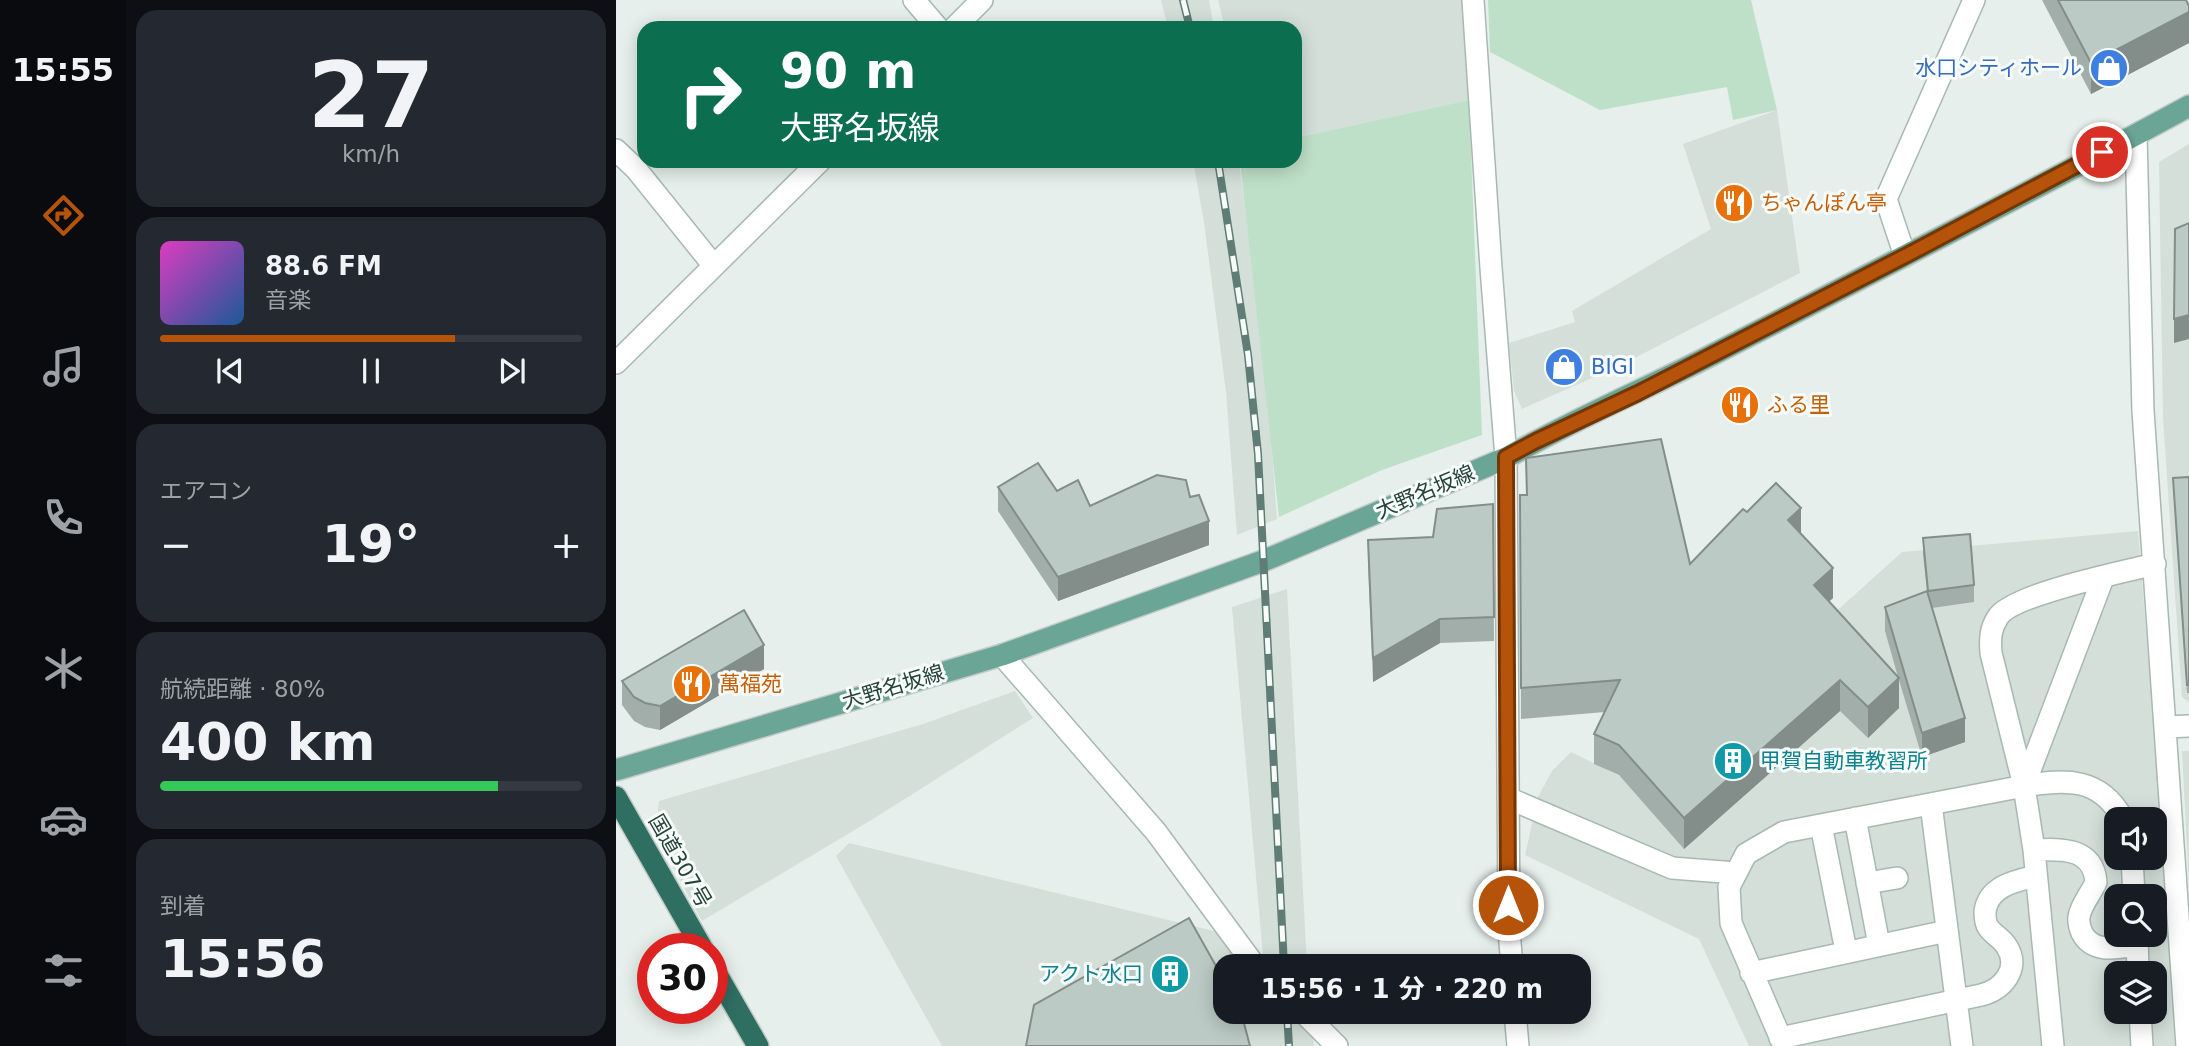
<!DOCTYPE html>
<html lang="ja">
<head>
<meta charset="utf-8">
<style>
	:root { --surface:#171b24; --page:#242831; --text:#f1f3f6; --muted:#9ea1a6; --line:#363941; --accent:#b45309 }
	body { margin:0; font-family:"DejaVu Sans","Noto Sans JP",sans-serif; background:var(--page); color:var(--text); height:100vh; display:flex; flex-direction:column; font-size:26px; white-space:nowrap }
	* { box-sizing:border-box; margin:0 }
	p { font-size:23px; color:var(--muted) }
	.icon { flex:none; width:38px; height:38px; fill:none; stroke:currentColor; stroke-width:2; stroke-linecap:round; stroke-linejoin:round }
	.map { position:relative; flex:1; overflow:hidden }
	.details { display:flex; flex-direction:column; gap:10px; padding:10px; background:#0d0f14; width:490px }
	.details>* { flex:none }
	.top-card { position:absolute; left:21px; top:21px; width:665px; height:147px; border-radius:21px; box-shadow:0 4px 18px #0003; background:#0b6e4f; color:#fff; overflow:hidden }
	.buttons { position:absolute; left:1488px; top:807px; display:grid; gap:14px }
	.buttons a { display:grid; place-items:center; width:63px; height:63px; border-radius:14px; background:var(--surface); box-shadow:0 4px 18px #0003; font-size:35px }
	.speed { position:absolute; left:21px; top:933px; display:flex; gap:14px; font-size:35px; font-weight:700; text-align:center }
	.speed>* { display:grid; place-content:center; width:91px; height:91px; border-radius:50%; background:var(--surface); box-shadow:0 4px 18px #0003; line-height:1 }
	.speed .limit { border:10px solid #d22; background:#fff; color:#111 }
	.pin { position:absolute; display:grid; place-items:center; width:60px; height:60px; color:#fff; margin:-30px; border:4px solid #fff; border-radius:50%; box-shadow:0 2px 7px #0007 }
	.me { position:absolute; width:77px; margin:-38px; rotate:0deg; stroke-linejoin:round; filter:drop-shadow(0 0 5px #0008) }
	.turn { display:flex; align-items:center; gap:24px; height:147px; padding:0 28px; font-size:32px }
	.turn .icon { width:91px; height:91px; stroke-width:2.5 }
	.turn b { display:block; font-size:49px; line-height:60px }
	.big { font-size:52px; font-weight:700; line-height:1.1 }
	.details .card { flex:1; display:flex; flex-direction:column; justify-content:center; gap:10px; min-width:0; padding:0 24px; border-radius:21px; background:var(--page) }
	.details .dial { align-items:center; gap:0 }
	.dial b { font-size:91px; line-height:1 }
	.song { display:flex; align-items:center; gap:21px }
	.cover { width:84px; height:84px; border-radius:10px; background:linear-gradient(135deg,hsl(310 70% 55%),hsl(210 70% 35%)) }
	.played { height:7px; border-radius:4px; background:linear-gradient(90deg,var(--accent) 70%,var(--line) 70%) }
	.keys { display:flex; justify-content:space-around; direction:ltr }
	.heat { display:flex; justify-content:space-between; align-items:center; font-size:38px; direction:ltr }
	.charge { height:10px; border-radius:5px; background:linear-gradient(90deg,#34c759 80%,var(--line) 0) }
	.trip { position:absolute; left:597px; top:954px; width:378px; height:70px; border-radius:21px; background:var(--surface); box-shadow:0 4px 18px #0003; font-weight:700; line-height:70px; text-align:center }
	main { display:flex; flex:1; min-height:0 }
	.dock { display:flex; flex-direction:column; width:126px; justify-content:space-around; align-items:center; background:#090b0e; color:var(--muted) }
	.dock .icon { width:49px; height:49px }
	.dock .active { color:var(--accent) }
	.dock b { font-size:32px; color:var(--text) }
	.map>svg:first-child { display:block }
</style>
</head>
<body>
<main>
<nav class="dock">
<b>15:55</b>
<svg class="icon active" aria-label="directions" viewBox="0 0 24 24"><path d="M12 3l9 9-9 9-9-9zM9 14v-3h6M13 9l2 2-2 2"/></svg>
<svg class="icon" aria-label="music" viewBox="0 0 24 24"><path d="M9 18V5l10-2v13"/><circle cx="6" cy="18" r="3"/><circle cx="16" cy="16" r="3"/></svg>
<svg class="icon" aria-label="phone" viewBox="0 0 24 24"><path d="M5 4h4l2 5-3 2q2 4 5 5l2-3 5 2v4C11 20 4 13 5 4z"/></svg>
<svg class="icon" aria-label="climate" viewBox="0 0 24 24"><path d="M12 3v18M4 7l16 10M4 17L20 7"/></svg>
<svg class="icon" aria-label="car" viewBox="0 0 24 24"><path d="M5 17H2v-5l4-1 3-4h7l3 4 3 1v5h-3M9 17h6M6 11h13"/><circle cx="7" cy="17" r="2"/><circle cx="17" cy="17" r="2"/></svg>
<svg class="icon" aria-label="filters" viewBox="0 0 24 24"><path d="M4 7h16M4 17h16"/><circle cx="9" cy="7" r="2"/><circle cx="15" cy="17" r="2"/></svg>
</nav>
<section class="details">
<div class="card dial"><b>27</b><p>km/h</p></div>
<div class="card">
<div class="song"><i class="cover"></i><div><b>88.6 FM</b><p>音楽</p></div></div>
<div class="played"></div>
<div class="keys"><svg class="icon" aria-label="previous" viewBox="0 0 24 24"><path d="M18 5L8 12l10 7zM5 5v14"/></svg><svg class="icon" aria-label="pause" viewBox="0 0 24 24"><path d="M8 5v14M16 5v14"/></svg><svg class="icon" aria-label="next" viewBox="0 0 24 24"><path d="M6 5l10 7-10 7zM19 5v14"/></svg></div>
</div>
<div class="card"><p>エアコン</p>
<div class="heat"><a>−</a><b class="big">19°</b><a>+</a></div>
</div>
<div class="card"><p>航続距離 · 80%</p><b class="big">400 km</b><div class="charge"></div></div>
<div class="card"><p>到着</p><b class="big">15:56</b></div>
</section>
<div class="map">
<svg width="1573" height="1046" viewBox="0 0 1573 1046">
	<rect width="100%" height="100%" fill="#e6efeb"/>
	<path fill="#d4dfda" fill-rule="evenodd" d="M545 0H593L598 28H552Z
		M602 0H847L853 100 679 138V28H609Z
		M1161 110 1184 273 1001 367 906 409 898 391 893 343 959 322 956 311 1095 229 1067 144Z
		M1573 144V702L1566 697 1547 418 1543 162Z
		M577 161H623L649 357 661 519 621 535 610 392 588 222Z
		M1522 531 1541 765 1559 1046H1133L1083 939 909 855 922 797 936 771 955 752 1026 787 1286 552ZM1500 819H1538V858H1500ZM1500 896H1538V934H1500ZM1500 973H1538V1012H1500Z
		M671 589 691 966H648L616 607Z
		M399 691 417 718 257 819 86 921 43 841 40 826 43 801 307 724Z
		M1566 751H1573V885Z
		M233 843 606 933 634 966H609V1012H694L698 1046H326L220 856Z"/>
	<path fill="#bfe0c8" d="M872 0H1135L1161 110 1117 120 1111 87 984 110 874 52Z
		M853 100 866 435 766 470 663 517 624 161H679V138Z"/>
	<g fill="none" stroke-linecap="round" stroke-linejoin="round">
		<g stroke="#a8b8b2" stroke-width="24">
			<path id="minor" d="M298 0 322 28
				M857 0 875 268 890 458 893 931 896 966
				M338 28 366 0
				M1520 135 1527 411 1571 1046
				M0 150 20 169 98 266
				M1289 256 1270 199 1358 0
				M0 363 204 161
				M386 655 540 832 639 966
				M1549 727 1573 726
				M1408 786 1487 578
				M892 798 1056 868 1120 873
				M1315 804 1346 1046
				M1239 818 1263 945
				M1205 825 1230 951
				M1418 850C1445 849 1477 847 1480 882 1475 894 1465 904 1463 917 1462 923 1464 928 1466 933 1477 954 1502 948 1521 945
				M1516 858 1518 896
				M1251 883 1281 878
				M1521 934 1522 973
				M1135 973 1331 931
				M687 1012 721 1046
				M899 1012 902 1046
				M1524 1012 1526 1046
				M1164 1038 1365 995C1386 990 1405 969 1391 947 1386 938 1377 935 1372 927 1369 923 1369 916 1369 911 1373 886 1399 881 1420 876
				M1168 1046 1115 923 1113 887 1130 854 1168 832 1408 786C1450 779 1484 777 1507 819
				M1437 1046 1418 850 1408 786 1375 653C1374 639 1374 629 1382 617 1397 594 1507 572 1539 564"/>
		</g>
		<g stroke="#c2cac8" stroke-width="24">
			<path id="major" d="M0 770 386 655 647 561 890 458C956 420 1027 390 1094 356 1254 274 1415 192 1573 106"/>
		</g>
		<g stroke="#c2cac8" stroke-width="24">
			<path id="highway" d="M0 797 86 948
				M96 966 142 1046"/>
		</g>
		<use href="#minor" stroke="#fff" stroke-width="21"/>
		<use href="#major" stroke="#6aa596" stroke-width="21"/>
		<use href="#highway" stroke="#2f6f62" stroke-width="21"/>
		<g stroke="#5f7d75" stroke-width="8">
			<path id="rail" d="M567 0 574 28
				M602 161 632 355 642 454 668 966
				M671 1012 673 1046"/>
		</g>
		<use href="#rail" stroke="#f7fbf9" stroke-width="5" stroke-dasharray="16" stroke-linecap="butt"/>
	</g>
	<path fill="#a1aea9" d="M1426 0H1570L1573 6V43L1475 94Z
		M910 458 1074 564 1131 512 1185 534 1217 598 1213 601 1282 677 1269 631V607L1311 591 1307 554V538L1358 585V602L1316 608 1349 742 1306 757 1283 680V708L1252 738 1224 711 1068 849 1003 775 978 764V734L989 712 905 719 904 495H910Z
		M1573 477V693H1571L1557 478Z
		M382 487 474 506 574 497 593 545 442 601 382 511Z
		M877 504 878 641 824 643 757 682 752 564V540L817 537Z
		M148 669 44 730 29 727 18 721 6 705V681Z"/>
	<path fill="#838d89" d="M1573 12V43L1475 94V63Z
		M1573 315V339L1558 343V319Z
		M1185 508V539L1172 520Z
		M593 521V545L442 601V577Z
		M1217 568V598L1198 616V585Z
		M824 619V643L757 682V658Z
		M148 645V669L44 730V706Z
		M1283 678V708L1252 738V707Z
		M1224 680V711L1068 849V818Z
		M1349 718V742L1306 757V733Z"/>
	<path fill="#bbcac4" stroke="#838d89" stroke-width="2" d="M1442 0H1570L1573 6V12L1475 63Z
		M1573 223V315L1558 319 1559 229Z
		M1045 439 1074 564 1127 509 1131 512 1160 483 1185 508 1172 520 1217 568 1198 585 1283 678 1252 707 1224 680 1068 818 1003 745 978 734 1004 680 905 688 904 495H911L910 458Z
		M422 463 441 491 462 480 474 506 541 475 570 480 574 497 583 495 593 521 442 577 382 487Z
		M1573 477V685H1571L1557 478Z
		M877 504 878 617 824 619 757 658 752 540 817 537 821 509Z
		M1354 534 1358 585 1312 591 1307 538Z
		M1311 591 1349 718 1306 733 1269 607Z
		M128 610 148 645 44 706 29 703 18 697 6 681Z
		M573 918 609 982V1012H625L634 1046H410L418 1005Z"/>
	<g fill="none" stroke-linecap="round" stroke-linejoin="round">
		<g stroke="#753606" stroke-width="18">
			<path id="route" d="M892 905 890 457 920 441 1022 393 1289 256 1486 152"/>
		</g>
		<use href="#route" stroke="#b45309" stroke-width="12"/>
	</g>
	<defs>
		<g id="shop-disc" transform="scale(2.0125)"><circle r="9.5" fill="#3f7fe0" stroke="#f7fbf9"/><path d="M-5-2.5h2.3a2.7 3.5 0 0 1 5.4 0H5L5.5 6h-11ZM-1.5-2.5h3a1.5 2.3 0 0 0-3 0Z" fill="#fff"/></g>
		<g id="restaurant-disc" transform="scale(2.0125)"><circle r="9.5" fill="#e8710a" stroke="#f7fbf9"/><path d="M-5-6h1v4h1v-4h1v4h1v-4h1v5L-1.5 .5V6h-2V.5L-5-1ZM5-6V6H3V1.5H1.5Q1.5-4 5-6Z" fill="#fff"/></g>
		<g id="building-disc" transform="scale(2.0125)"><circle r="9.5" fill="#0f9aa8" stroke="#f7fbf9"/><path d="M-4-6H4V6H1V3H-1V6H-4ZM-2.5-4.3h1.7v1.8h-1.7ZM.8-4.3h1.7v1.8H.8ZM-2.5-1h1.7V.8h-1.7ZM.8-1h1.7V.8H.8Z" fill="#fff"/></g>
	</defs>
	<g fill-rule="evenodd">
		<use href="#shop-disc" x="1493" y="68"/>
		<use href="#restaurant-disc" x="1118" y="203"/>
		<use href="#shop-disc" x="948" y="367"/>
		<use href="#restaurant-disc" x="1124" y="405"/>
		<use href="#restaurant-disc" x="76" y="684"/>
		<use href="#building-disc" x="1117" y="761"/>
		<use href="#building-disc" x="554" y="974"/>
	</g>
	<g text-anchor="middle" stroke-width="6" stroke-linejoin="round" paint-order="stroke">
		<g font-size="21" fill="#366cbe" stroke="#f7fbf9" text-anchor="end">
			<text x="1466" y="75">水口シティホール</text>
			<text x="975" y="374" text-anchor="start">BIGI</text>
		</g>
		<g font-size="21" fill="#c56008" stroke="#f7fbf9" text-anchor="start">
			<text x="1145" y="210">ちゃんぽん亭</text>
			<text x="1151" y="412">ふる里</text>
			<text x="103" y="691">萬福苑</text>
		</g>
		<g font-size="21" fill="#24423a" stroke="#f7fbf9">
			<text transform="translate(809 492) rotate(-23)" y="7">大野名坂線</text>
			<text transform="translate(277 687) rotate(-17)" y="7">大野名坂線</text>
			<text transform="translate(64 861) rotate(60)" y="7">国道307号</text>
		</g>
		<g font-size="21" fill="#0d838f" stroke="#f7fbf9" text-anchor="start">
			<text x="1144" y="768">甲賀自動車教習所</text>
			<text x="527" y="981" text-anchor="end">アクト水口</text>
		</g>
	</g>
</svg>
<div class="buttons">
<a><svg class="icon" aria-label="sound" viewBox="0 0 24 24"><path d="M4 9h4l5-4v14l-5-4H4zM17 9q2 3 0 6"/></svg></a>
<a><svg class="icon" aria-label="search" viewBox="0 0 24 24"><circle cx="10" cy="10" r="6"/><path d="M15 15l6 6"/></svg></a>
<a><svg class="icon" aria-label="layers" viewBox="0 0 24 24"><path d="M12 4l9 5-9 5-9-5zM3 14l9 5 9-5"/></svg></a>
</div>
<div class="speed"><div class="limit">30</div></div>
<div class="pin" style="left:1486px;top:152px;background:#d93025"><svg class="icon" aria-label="arrive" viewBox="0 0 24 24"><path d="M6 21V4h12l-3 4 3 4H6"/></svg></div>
<svg class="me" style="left:892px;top:905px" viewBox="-20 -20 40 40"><circle r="17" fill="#b45309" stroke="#fff" stroke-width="3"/><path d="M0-11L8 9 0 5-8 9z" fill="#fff"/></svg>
<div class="trip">15:56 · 1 分 · 220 m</div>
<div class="top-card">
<div class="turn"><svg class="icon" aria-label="right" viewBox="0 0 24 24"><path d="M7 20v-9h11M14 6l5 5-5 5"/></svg><div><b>90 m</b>大野名坂線</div></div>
</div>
</div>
</main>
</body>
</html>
